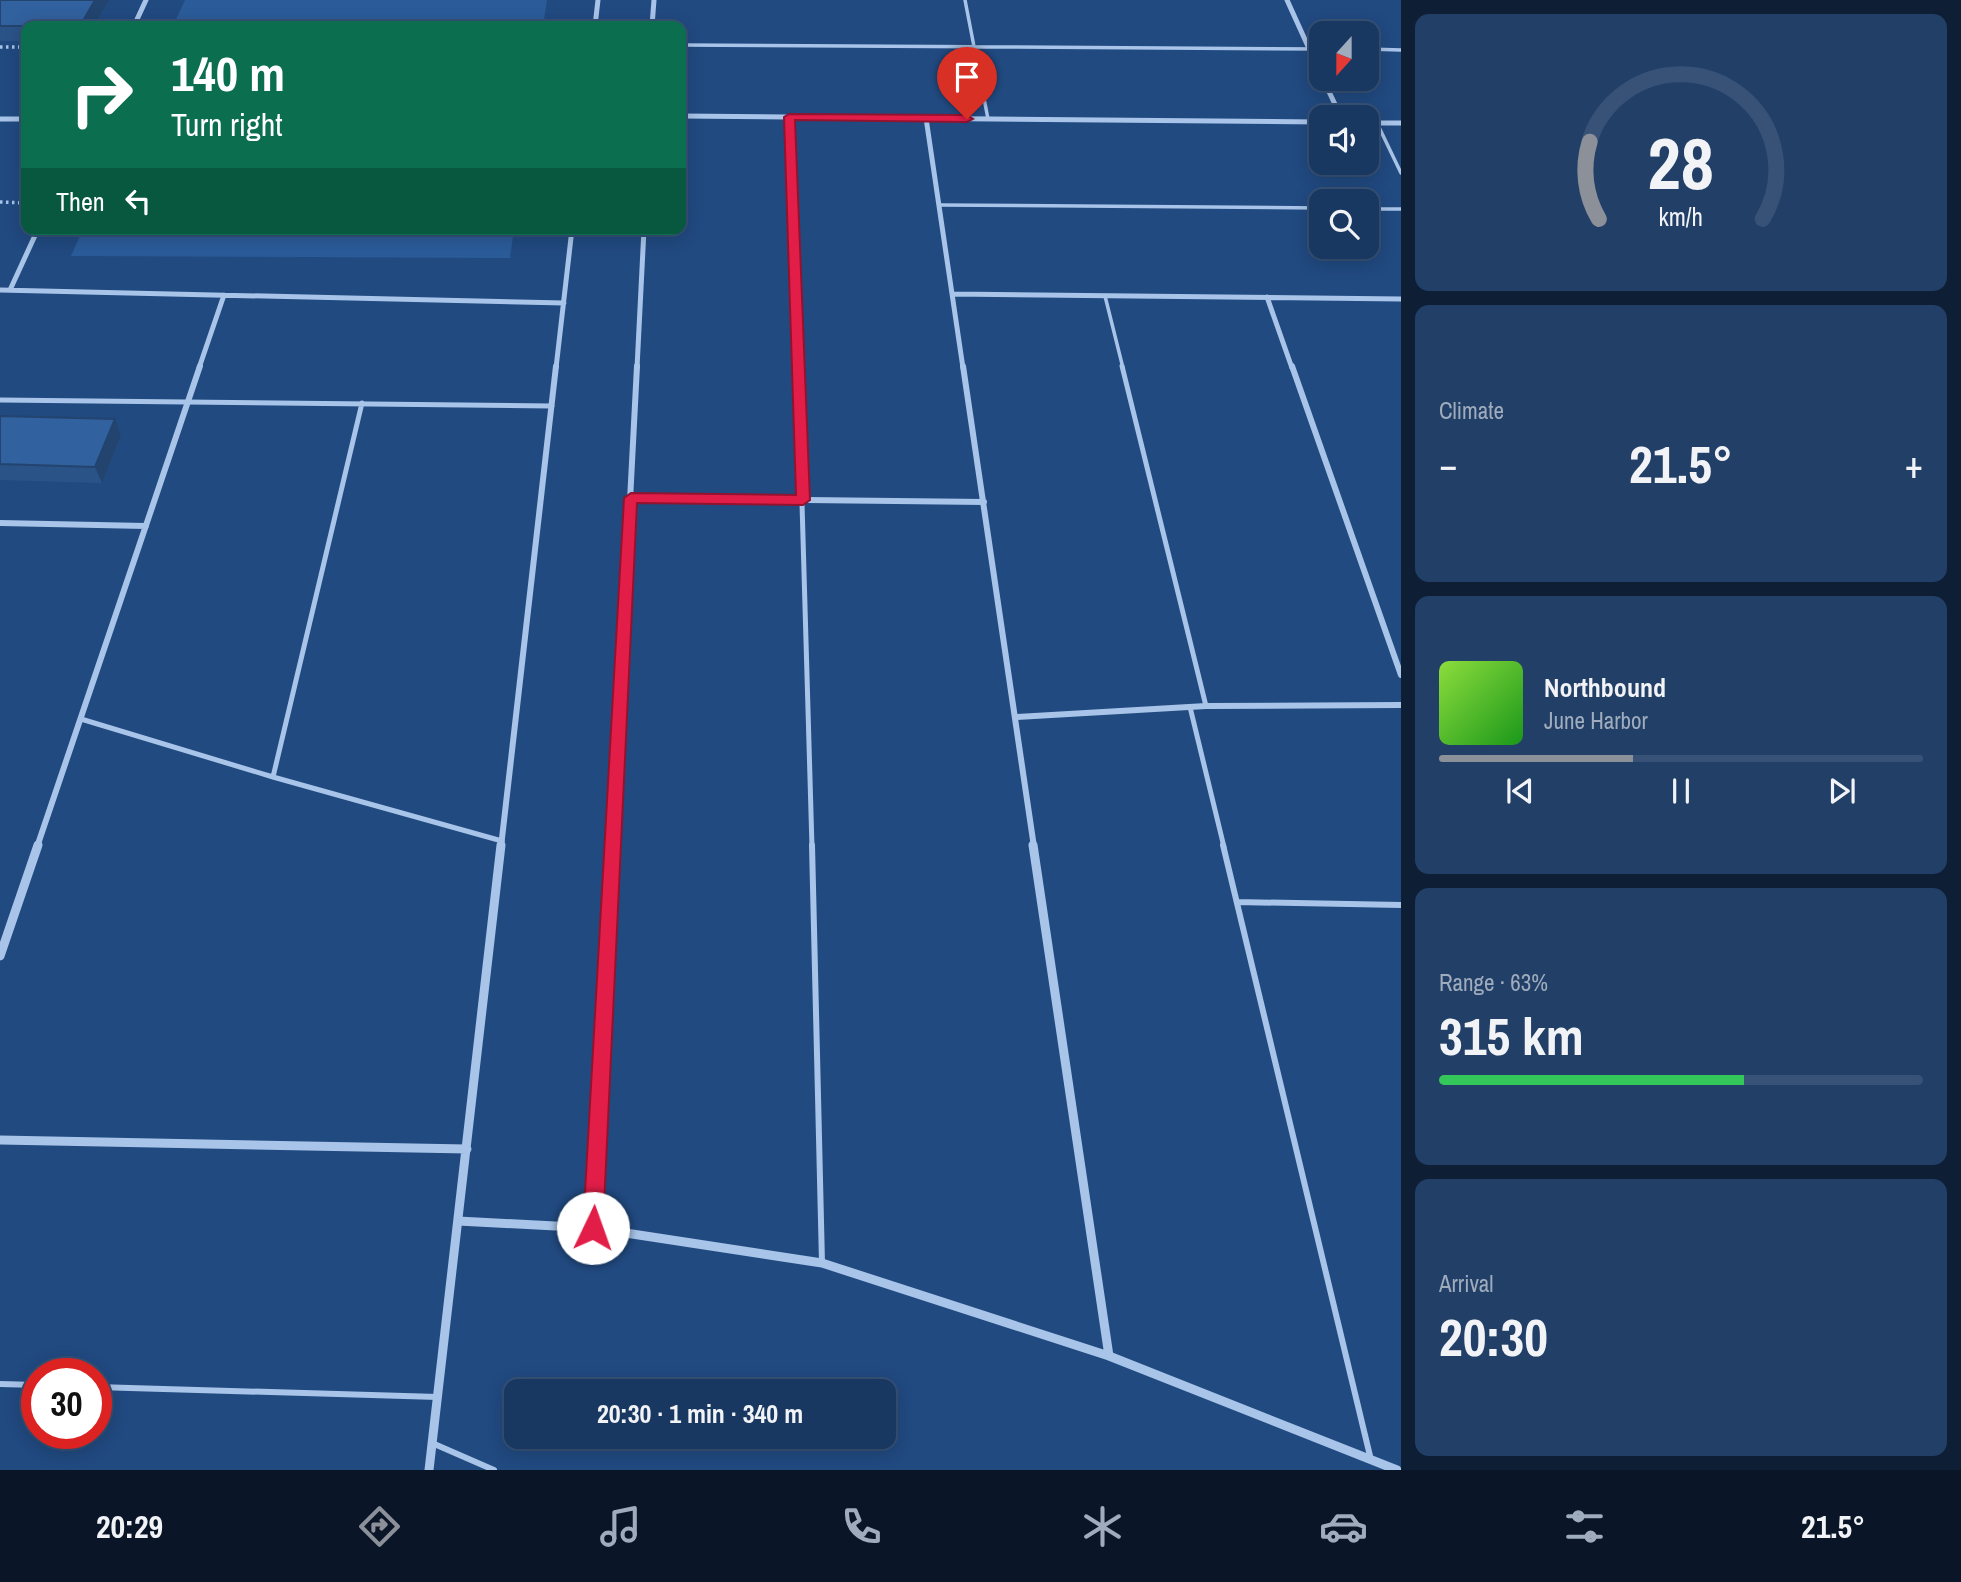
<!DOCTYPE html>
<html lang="en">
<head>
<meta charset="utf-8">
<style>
	:root { --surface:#193861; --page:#223f67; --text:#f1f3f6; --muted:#9facbd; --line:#375276; --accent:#8c9099 }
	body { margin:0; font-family:"Archivo Narrow",sans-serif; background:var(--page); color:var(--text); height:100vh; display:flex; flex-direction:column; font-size:26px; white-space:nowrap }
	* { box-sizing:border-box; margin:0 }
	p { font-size:23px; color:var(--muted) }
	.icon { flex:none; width:38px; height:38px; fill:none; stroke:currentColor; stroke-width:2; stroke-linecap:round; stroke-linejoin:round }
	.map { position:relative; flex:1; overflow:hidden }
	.sheet { display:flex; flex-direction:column; gap:14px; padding:14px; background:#0e1f35; width:560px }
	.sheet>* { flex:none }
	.banner { position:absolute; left:21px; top:21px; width:665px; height:214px; border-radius:14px; box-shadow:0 4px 18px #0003,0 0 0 2px var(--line); background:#0b6e4f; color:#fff; overflow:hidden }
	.needle { width:46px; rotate:201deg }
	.buttons { position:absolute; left:1309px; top:21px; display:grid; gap:14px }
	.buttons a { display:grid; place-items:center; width:70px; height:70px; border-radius:14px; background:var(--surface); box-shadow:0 4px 18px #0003,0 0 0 2px var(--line); font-size:35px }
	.speed { position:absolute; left:21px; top:1358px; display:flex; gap:14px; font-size:35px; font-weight:700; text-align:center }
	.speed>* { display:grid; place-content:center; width:91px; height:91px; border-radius:50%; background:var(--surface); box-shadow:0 4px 18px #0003,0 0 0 2px var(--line); line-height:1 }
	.speed .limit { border:10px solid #d22; background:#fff; color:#111 }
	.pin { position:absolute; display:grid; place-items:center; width:60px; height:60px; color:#fff; margin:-72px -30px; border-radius:50% 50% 50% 0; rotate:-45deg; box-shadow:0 0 7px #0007 }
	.pin .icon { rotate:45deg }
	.me { position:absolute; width:77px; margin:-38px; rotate:3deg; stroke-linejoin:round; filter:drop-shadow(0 0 5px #0008) }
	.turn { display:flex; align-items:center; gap:24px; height:147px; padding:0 35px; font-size:32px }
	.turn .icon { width:91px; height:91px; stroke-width:2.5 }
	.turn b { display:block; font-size:49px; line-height:60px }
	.then { display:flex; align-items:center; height:66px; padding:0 35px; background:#0003; gap:14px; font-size:26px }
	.big { font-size:52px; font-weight:700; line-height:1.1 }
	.sheet .card { flex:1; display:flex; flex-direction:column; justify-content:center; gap:10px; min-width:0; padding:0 24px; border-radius:14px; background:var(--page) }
	.sheet .dial { align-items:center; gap:0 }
	.dial svg { height:182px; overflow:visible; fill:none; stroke:var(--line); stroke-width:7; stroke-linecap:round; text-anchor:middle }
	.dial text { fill:var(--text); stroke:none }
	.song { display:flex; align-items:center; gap:21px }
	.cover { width:84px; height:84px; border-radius:10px; background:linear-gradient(135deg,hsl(90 70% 55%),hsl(120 70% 35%)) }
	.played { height:7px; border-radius:4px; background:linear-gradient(90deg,var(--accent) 40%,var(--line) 40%) }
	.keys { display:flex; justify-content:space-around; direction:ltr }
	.heat { display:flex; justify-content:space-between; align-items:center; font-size:38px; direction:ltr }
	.charge { height:10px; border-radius:5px; background:linear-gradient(90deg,#34c759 63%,var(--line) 0) }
	.trip { position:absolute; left:504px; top:1379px; width:392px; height:70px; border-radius:14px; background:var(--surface); box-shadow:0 4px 18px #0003,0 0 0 2px var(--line); font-weight:700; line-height:70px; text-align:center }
	.tab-bar { display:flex; height:112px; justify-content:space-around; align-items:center; background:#0a1627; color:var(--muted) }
	.tab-bar .icon { width:49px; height:49px }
	.tab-bar .on { color:var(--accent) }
	.tab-bar b { font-size:32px; color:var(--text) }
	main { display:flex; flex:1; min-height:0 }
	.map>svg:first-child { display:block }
</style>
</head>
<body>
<main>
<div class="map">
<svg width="1401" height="1470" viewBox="0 0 1401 1470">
	<rect width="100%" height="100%" fill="#214a81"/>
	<path fill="#2b5c99" d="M185 0H547L543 26H173Z
		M83 229H514L510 258 71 256Z"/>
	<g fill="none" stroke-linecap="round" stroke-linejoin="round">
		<path stroke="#a8c4e8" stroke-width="3.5" stroke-dasharray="2.5 3.5" stroke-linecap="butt" d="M0 47H26
			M0 202 26 203"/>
		<path stroke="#a8c4e8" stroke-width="3.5" d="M965 0 988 119
			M681 45 1321 49
			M1367 49 1401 50
			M789 117 798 368
			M1377 123 1401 173
			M940 205 1321 208
			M1367 209H1401
			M1105 296 1123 368"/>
		<path stroke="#a8c4e8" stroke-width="5" d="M798 366 812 847
			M1122 366 1206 706
			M0 400 552 406
			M1190 707 1224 847
			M81 719 273 777 502 841
			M273 777 362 403"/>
		<path stroke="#a8c4e8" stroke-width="6" d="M812 845 822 1263
			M1223 845 1371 1460
			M1237 902 1401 905
			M0 1384 37 1385
			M96 1387 438 1397
			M432 1443 494 1470"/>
		<path stroke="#a8c4e8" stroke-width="5" d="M1287 0 1321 75
			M134 26 146 0
			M595 26 598 0
			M652 26 654 0
			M1323 79 1341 117
			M681 116 1321 122
			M926 118 963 368
			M0 119H26
			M1367 123H1401
			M0 290 564 303
			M10 290 38 229
			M953 294 1401 299
			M1267 297 1292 368
			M199 368 224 295
			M556 368 572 229
			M637 368 644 229"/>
		<path stroke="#a8c4e8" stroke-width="6" d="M963 366 1034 847
			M1292 366 1401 675
			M631 498 984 502
			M0 523 146 526
			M1017 717 1206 706 1401 705
			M37 847 200 366
			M501 847 556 366
			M612 847 637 366"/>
		<path stroke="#a8c4e8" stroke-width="9" d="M613 845 593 1228 822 1263 1109 1356 1397 1470
			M1033 845 1109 1356
			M0 956 38 845
			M0 1140 467 1149
			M458 1221 593 1228
			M429 1470 501 845"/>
	</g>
	<path fill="#2a5388" d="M0 0H109L94 26H26V41H0Z
		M0 416 115 419 121 435 102 483 0 480Z"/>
	<path fill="#22446f" d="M95 0H109L94 26H80Z
		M115 419 121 435 102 483 95 467Z"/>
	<path fill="#31619e" stroke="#22446f" stroke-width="2" d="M0 0H95L80 26H0Z
		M0 416 115 419 95 467 0 464Z"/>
	<path fill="#e11d48" stroke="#92132f" stroke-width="2" d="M789 114 967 115 973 119 967 122 795 120 810 500 803 505 637 503 603 1228 600 1235 593 1238 585 1235 583 1228 624 498 631 493 796 495 784 117Z"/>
</svg>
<div class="buttons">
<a><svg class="needle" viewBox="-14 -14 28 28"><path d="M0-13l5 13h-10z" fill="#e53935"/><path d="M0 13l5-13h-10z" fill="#9facbd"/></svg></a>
<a><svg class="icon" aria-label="sound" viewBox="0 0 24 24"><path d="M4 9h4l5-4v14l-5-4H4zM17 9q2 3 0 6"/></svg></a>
<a><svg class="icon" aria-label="search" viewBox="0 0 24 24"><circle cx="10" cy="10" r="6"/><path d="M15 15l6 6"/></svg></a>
</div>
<div class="speed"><div class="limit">30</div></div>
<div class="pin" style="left:967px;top:119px;background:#d93025"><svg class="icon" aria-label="arrive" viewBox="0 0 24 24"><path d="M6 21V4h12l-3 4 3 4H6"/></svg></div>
<svg class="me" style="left:593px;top:1228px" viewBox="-20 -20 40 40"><circle r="19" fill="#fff"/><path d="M0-13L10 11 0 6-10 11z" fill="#e11d48"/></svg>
<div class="trip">20:30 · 1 min · 340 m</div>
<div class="banner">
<div class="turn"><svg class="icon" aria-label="right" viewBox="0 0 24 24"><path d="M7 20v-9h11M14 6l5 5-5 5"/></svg><div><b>140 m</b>Turn right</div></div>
<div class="then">Then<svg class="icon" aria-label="left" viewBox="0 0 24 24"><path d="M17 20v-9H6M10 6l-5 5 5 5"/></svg></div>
</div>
</div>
<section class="sheet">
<div class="card dial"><svg viewBox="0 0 100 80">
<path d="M14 69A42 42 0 1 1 86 69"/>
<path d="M14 69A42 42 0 0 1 10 35" stroke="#8c9099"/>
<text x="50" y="56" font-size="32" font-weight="700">28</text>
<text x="50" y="72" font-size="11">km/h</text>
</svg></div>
<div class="card"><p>Climate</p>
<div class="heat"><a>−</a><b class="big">21.5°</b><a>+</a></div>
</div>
<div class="card">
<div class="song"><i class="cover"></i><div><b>Northbound</b><p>June Harbor</p></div></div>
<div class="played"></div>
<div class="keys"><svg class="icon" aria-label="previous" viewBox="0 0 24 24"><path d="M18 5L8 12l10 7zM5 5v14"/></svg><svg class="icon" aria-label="pause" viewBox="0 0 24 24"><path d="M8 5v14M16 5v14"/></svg><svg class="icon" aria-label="next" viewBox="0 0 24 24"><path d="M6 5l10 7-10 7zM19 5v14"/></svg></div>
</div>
<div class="card"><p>Range · 63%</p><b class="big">315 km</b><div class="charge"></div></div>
<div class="card"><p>Arrival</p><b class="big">20:30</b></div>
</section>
</main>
<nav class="tab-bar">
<b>20:29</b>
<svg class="icon on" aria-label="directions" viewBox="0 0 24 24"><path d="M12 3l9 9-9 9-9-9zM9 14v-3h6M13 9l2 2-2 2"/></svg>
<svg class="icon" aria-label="music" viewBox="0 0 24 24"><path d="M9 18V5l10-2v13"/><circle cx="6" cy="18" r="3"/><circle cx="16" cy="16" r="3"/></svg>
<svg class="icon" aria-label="phone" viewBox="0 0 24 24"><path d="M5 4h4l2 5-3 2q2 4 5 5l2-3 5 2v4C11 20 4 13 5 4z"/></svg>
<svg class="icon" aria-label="climate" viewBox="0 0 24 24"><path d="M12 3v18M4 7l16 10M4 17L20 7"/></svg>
<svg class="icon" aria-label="car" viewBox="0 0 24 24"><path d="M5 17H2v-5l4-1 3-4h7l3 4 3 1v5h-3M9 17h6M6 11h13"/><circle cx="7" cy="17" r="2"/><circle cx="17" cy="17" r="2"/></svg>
<svg class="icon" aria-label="filters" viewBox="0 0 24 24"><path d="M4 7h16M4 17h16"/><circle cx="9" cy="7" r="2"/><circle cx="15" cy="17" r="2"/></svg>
<b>21.5°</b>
</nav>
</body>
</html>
